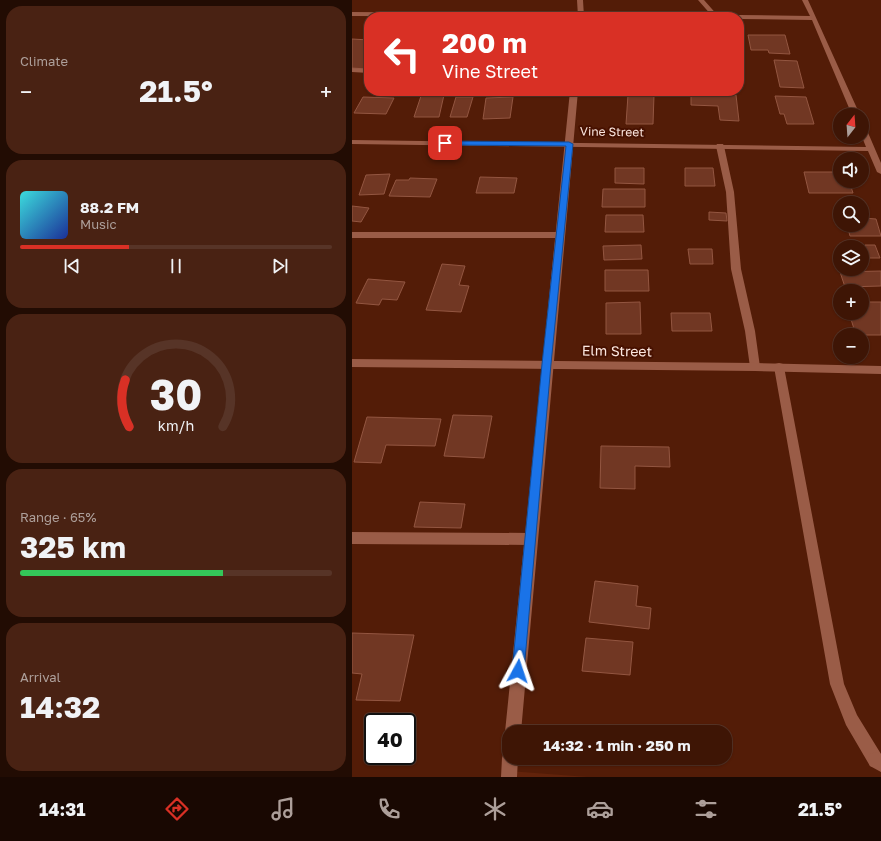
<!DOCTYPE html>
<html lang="en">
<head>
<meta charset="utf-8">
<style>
	:root { --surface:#3e1505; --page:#492213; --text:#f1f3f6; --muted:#ad9f9a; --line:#573427; --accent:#d93025 }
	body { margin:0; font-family:"Golos Text",sans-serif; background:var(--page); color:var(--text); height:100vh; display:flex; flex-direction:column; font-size:15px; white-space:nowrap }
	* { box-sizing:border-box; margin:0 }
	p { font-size:13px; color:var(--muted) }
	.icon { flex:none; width:22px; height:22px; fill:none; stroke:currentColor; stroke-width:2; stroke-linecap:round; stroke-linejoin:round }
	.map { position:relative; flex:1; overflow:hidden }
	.sheet { display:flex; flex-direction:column; gap:6px; padding:6px; background:#220c03; width:352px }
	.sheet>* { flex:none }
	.top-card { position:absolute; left:12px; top:12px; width:380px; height:84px; border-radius:16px; box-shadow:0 1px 3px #0004,0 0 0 1px var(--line); background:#d93025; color:#fff; overflow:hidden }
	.needle { width:26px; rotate:17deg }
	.controls { position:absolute; left:481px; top:108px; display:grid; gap:8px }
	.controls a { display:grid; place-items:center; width:36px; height:36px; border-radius:50%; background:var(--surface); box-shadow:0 1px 3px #0004,0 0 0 1px var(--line); font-size:20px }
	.speed { position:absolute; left:12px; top:713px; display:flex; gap:8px; font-size:20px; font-weight:700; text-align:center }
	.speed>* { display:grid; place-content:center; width:52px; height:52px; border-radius:50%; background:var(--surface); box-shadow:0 1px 3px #0004,0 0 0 1px var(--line); line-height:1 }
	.speed .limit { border:2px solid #111; border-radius:6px; background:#fff; color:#111 }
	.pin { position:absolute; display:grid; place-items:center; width:34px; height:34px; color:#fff; margin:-17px; border-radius:8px; box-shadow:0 2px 6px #0006 }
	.me { position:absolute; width:44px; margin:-22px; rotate:5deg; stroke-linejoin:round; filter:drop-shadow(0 0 3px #0008) }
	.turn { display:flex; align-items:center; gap:14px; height:84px; padding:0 12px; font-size:18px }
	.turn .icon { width:52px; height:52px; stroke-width:2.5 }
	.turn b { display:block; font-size:28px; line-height:34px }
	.big { font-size:30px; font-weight:700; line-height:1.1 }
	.sheet .tile { flex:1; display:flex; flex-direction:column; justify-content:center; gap:6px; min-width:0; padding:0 14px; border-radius:16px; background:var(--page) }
	.sheet .dial { align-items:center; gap:0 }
	.dial svg { height:104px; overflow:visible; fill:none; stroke:var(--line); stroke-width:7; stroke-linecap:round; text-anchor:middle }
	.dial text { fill:var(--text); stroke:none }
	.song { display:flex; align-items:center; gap:12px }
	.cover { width:48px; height:48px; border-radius:6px; background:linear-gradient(135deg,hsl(180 70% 55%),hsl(230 70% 35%)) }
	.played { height:4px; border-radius:2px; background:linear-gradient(90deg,var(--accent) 35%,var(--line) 35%) }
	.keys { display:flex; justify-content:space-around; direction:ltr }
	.heat { display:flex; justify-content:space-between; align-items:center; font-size:22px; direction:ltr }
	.charge { height:6px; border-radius:3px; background:linear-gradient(90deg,#34c759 65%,var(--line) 0) }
	.trip { position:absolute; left:150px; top:725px; width:230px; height:40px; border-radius:16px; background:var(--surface); box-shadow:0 1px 3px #0004,0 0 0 1px var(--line); font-weight:700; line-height:40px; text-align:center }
	.menu { display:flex; height:64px; justify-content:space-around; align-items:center; background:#190802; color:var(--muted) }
	.menu .icon { width:28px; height:28px }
	.menu .selected { color:var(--accent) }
	.menu b { font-size:18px; color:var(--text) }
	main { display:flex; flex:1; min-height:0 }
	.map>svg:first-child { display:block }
</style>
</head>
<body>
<main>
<section class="sheet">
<div class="tile"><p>Climate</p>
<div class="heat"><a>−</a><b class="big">21.5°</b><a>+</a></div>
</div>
<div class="tile">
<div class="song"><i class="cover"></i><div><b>88.2 FM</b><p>Music</p></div></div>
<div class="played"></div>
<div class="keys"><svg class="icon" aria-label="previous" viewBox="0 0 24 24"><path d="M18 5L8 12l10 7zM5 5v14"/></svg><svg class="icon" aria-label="pause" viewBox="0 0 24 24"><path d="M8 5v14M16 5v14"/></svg><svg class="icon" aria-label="next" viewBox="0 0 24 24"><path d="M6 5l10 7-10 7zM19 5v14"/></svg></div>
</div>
<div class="tile dial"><svg viewBox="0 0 100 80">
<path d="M14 69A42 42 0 1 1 86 69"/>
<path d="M14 69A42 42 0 0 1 11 33" stroke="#d93025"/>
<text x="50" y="56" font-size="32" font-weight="700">30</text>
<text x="50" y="72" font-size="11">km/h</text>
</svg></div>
<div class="tile"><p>Range · 65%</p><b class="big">325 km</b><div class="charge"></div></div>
<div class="tile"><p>Arrival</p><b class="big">14:32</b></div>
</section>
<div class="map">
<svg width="529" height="777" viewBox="0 0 529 777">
	<rect width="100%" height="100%" fill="#531c07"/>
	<path fill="#62230b" d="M157 771 236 777H157Z"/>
	<path fill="#713723" stroke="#935641" d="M396 35H433L438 54 417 53 416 50H399Z
		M0 39 17 40V63L14 69 0 68Z
		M422 60 445 61 452 88 428 87Z
		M339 94 384 95 387 121 368 120 366 106 339 105Z
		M92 95 87 117H62L69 96Z
		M276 95H302L301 124H274Z
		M423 96 454 97 462 124H435L432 114H428Z
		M11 97 42 98 34 114 2 113Z
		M104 97H121L115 117H98Z
		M161 97 158 118 131 119 134 98Z
		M263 168H292V184L263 183Z
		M333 168H361L363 186H333Z
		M452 172H485L488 181H497L501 193H457Z
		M38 174 32 194 7 195 14 175Z
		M128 177 165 178 162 193H124Z
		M58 178 85 179 78 197 37 196 44 180H57Z
		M251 189H293V207H250Z
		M0 206 17 208 9 222 0 221Z
		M357 212 374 213 375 221 357 220Z
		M254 215H291L292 232H253Z
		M510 218 524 219 529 236H498L495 225H510Z
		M289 245 290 259 252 260 251 246Z
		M513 245H523L528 258H510V253H515Z
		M336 249H360L361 264H338Z
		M90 264 113 266 107 285 117 286 109 312 74 310Z
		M253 270H296L297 291H253Z
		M529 271V286L493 287 488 272Z
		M16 279 53 282 45 300 30 299 27 305 4 303Z
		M288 302 289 334H254V303Z
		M510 302H529V335H504L497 313H510Z
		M319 313H358L360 331H320Z
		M101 415 140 416 132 458 92 456Z
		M15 417 89 419 83 446 34 445 29 463 2 462Z
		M249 446 317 447 318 467 283 466V489L248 488Z
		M68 502 113 504 109 528 62 527Z
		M243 581 286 586 284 606 299 608 297 629 237 622Z
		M0 633 62 635 48 701 4 700 10 674 0 673Z
		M234 638 281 642 278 675 230 671Z"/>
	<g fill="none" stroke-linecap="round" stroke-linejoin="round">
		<path fill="#9a5c47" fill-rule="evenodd" d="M346 0H352L367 17H361Z
			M0 68 17 69V73L0 72Z
			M365 144H371L372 146 382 192 389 269 403 331 408 367 407 370H399L398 367 393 331 379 269 374 192 364 146Z
			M0 232H208L213 235 208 238H0Z
			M427 363 431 364 432 367 492 684 505 715 529 754V766L524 768 518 766 494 725 478 684 422 367 423 364Z
			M0 532 179 533 184 535 185 539 184 543 179 545 0 544Z"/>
		<path fill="#9a5c47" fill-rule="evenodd" d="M450 0H456L508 115H500L460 20 387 19V17H384L387 15 458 16Z
			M0 12 379 15 382 17 0 16Z
			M510 126 514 128 529 163V174L525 172 516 151 0 144V140L514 147 510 137Z
			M0 359 403 363 529 366V374L403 371 0 367Z
			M524 752 529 754V772L518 766 516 760 518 754Z"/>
		<path fill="#9a5c47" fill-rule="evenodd" d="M225 0H231L232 17H226Z
			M218 91H226L169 732H157V738L153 732Z
			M157 751V758H166L165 777H149L150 758 152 752Z"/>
	</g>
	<path fill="#1a73e8" stroke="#114b97" d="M91 141 217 142 221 144 199 364 172 671 171 675 166 677 162 675 160 671 190 364 214 146 93 145 91 144Z"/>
	<g text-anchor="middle" stroke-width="4" stroke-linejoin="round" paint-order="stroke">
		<g font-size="12" fill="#fce7df" stroke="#471100">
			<text transform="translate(260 132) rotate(1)" y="4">Vine Street</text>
		</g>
		<g font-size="14" fill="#fce7df" stroke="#471100">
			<text transform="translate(265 351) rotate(1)" y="5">Elm Street</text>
		</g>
	</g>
</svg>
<div class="controls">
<a><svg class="needle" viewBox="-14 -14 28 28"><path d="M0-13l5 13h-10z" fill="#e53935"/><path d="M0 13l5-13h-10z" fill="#ad9f9a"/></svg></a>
<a><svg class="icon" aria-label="sound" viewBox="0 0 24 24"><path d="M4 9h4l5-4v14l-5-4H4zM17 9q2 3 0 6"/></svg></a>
<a><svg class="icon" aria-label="search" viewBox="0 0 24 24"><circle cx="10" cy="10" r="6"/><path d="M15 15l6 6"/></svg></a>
<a><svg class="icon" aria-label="layers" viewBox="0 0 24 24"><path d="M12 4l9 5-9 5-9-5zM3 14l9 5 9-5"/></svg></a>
<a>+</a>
<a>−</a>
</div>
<div class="speed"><div class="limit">40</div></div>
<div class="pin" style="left:93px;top:143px;background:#d93025"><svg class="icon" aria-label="arrive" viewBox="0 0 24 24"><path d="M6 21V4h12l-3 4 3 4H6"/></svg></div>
<svg class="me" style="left:166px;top:671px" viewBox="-20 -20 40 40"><path d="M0-17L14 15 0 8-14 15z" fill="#1a73e8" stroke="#fff" stroke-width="4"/></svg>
<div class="trip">14:32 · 1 min · 250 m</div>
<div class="top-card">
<div class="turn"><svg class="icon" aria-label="left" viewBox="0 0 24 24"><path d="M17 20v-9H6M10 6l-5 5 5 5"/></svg><div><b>200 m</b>Vine Street</div></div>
</div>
</div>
</main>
<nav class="menu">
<b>14:31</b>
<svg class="icon selected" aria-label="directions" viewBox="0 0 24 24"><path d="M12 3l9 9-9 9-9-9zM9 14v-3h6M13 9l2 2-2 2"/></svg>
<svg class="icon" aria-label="music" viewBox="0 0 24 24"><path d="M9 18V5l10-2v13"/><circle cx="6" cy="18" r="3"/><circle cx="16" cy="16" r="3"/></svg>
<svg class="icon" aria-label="phone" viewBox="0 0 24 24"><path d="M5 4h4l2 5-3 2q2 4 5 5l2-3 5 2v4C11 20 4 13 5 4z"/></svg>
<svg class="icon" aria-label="climate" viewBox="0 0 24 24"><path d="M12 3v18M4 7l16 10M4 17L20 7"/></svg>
<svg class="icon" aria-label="car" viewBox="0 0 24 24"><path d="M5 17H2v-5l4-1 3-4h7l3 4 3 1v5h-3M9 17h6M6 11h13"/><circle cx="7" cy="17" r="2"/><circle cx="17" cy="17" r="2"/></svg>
<svg class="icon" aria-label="filters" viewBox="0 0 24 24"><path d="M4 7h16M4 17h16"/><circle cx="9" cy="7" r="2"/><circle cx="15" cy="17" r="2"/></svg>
<b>21.5°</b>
</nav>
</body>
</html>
